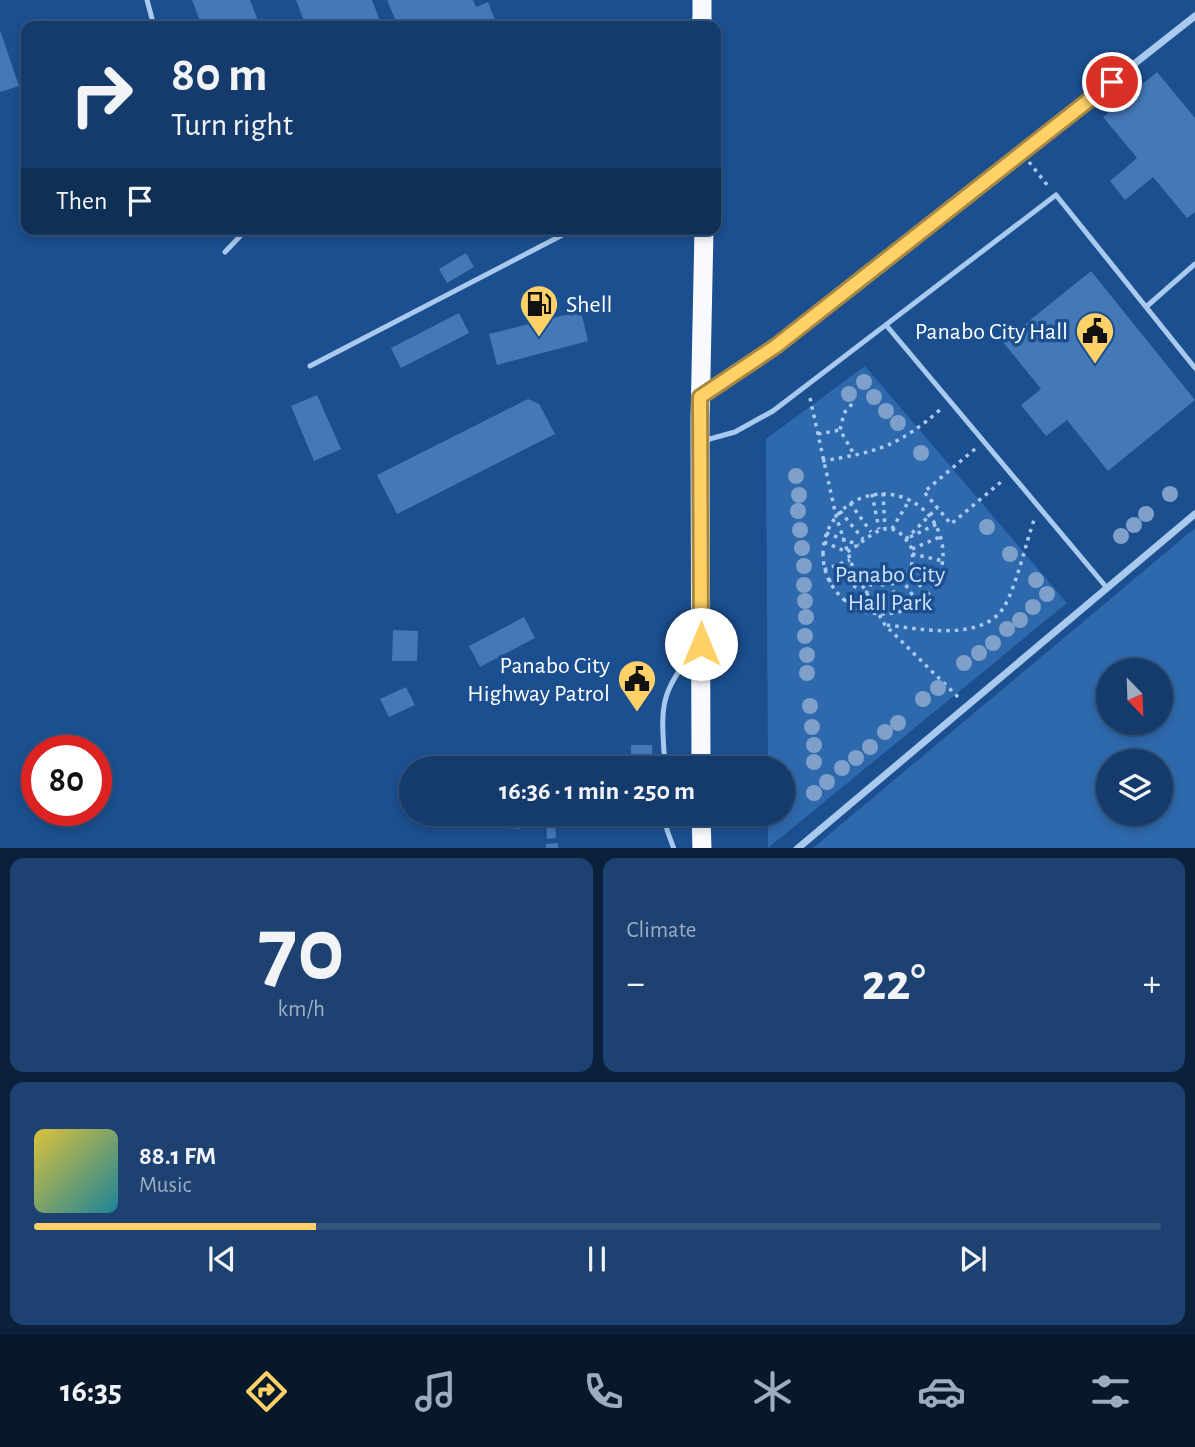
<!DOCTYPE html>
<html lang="en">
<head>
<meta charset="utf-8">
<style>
	:root { --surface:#143b6b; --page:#1d4271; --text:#f1f3f6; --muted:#9dadc1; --line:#33557e; --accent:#ffd166 }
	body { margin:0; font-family:"Alegreya Sans",sans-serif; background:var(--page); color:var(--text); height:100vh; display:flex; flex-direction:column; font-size:26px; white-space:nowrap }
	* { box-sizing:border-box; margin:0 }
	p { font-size:23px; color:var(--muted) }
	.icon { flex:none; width:38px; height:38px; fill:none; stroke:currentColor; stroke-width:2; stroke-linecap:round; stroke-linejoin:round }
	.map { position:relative; height:848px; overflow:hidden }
	.details { display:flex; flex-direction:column; gap:10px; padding:10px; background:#0b203b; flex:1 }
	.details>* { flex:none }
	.top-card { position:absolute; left:21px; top:21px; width:700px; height:214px; border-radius:14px; box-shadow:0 4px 10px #0003,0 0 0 2px var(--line); background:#143b6b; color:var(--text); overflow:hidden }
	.needle { width:46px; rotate:157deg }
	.tools { position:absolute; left:1096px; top:658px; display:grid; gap:14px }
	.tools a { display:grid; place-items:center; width:77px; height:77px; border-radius:50%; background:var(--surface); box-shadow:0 4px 10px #0003,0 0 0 2px var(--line); font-size:35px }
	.speed { position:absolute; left:21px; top:735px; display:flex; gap:14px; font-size:35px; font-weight:700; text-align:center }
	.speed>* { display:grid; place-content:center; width:91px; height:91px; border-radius:50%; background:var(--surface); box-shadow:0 4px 10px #0003,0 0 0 2px var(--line); line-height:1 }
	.speed .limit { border:10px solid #d22; background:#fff; color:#111 }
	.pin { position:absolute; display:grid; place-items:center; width:60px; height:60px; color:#fff; margin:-30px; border:4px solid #fff; border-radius:50%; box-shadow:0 2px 7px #0007 }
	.me { position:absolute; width:77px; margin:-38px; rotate:0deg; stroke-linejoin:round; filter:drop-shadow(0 0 5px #0008) }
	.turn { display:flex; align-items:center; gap:24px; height:147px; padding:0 35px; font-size:32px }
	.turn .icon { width:91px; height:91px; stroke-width:2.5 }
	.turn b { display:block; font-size:49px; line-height:60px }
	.then { display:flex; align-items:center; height:66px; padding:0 35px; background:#0003; gap:14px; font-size:26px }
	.big { font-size:52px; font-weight:700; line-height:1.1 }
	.details .widget { flex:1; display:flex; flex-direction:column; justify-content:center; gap:10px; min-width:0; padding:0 24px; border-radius:14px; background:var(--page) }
	.details .dial { align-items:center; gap:0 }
	.dial b { font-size:91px; line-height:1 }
	.song { display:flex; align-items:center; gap:21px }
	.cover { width:84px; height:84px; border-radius:10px; background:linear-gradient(135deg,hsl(50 70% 55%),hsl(190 70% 35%)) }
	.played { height:7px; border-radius:4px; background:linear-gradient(90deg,var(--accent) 25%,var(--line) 25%) }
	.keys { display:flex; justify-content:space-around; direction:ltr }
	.heat { display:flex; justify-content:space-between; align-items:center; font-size:38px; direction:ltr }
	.details .tiles { flex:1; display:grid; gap:10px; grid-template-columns:1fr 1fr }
	.widget:last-child { grid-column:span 2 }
	.trip { position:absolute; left:399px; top:756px; width:396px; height:70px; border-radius:35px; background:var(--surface); box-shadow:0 4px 10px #0003,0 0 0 2px var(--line); font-weight:700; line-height:70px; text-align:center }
	.menu { display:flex; height:112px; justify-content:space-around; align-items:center; background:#08182b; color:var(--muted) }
	.menu .icon { width:49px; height:49px }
	.menu .selected { color:var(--accent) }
	.menu b { font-size:32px; color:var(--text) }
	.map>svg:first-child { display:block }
</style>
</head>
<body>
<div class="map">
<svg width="1195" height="849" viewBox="0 0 1195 849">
	<rect width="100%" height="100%" fill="#1b4f8f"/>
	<path fill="#2e69ad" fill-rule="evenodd" d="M865 366 1067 603 768 848V814H782V768H768L766 439Z
		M1195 528V848H813ZM1108 670H1160V723H1108ZM1108 761H1160V814H1108Z"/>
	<path fill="#4478b7" d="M192 0H250L260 26H202Z
		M296 0H372L382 26H306Z
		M387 0H473L476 7 488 2 496 23 489 26H398Z
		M0 30 19 86 0 92Z
		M1157 72 1195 118V212L1187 218 1153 177 1125 200 1110 181 1137 158 1103 117Z
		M466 253 474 267 447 283 439 269Z
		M1091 271 1195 400 1108 471 1067 420 1046 436 1021 405 1041 389 1003 342Z
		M581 311 588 341 497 365 489 334Z
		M459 313 469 333 401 368 391 348Z
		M317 395 341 449 314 461 291 406Z
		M528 399 539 404 555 434 397 514 377 475Z
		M524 617 535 638 480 667 469 646Z
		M393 630 418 631 417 661H392Z
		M406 687 415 705 389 717 380 699Z
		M631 745H652L653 768H631Z
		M525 754H544V768H525Z
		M497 814H521L520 829 496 827Z
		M555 819 556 838 547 839 546 820Z
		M558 843V849H546V844Z"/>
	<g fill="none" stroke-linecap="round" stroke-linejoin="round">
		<path stroke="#a9c9ee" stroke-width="3.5" stroke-dasharray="3.5 5" stroke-linecap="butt" d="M1029 162 1048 186
			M810 398 836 516 854 571 885 625 959 698
			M852 404 844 413 840 430 855 456
			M818 434 840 430
			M975 449 924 492 951 524 1001 482
			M822 461C878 452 899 446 942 408
			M883 493 885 529
			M823 554a60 60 0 1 1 120 0a60 60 0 1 1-120 0Z
			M872 494 879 529
			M850 503 871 532
			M840 511 863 539
			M892 529 910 499
			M826 533 859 545
			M910 537 937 524
			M906 539 937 508
			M824 542 847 552C871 538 890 509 912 549 917 588 883 580 859 580L845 602
			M912 549 942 536
			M912 554 944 561
			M910 566 940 574
			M824 570 850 560
			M907 572 928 594
			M901 578 918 603
			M828 581 854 571
			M892 582 897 613
			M858 609 873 580
			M880 612 883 583
			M887 625C920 629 982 642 1004 607 1016 587 1026 543 1034 520"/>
		<path stroke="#a9c9ee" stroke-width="5" d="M147 0 154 26
			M688 26 697 17
			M225 252 247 229
			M1146 307 1195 264
			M886 325 1107 588
			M310 366 574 229
			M706 440 735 432 773 411 1056 195 1195 368
			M665 768C662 713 656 695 694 652
			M666 814 667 830 674 849"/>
		<path stroke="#a9c9ee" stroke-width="7" d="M702 396 776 346 1195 16
			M797 849 1195 514"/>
		<path stroke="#f8faff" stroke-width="19" d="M702 0V26
			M701 768 700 421 704 229
			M701 814 702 849"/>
	</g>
	<g fill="#7ea0ca">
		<circle cx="864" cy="382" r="8"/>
		<circle cx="849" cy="394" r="8"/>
		<circle cx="874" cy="397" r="8"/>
		<circle cx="886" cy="411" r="8"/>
		<circle cx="898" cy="423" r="8"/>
		<circle cx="921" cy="453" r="8"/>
		<circle cx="796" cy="476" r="8"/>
		<circle cx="1170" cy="494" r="8"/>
		<circle cx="799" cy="495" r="8"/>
		<circle cx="798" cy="511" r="8"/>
		<circle cx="1146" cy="514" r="8"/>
		<circle cx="1134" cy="525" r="8"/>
		<circle cx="987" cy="527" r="8"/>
		<circle cx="800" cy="530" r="8"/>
		<circle cx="1121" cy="536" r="8"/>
		<circle cx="802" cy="548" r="8"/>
		<circle cx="1010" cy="554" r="8"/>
		<circle cx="804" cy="566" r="8"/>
		<circle cx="1036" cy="580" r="8"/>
		<circle cx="804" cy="585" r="8"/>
		<circle cx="1047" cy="594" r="8"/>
		<circle cx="805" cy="601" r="8"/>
		<circle cx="1033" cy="607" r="8"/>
		<circle cx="806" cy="617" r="8"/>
		<circle cx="1020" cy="620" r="8"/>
		<circle cx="1007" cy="629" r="8"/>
		<circle cx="805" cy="636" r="8"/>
		<circle cx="993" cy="643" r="8"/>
		<circle cx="979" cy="653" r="8"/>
		<circle cx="807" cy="655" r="8"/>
		<circle cx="964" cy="663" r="8"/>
		<circle cx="807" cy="673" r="8"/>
		<circle cx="938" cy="688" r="8"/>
		<circle cx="923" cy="699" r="8"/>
		<circle cx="810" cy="706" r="8"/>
		<circle cx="898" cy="723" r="8"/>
		<circle cx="812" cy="727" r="8"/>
		<circle cx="885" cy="732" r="8"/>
		<circle cx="814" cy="745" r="8"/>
		<circle cx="870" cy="747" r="8"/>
		<circle cx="856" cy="758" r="8"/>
		<circle cx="814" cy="762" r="8"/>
		<circle cx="842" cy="768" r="8"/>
		<circle cx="827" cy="782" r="8"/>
		<circle cx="814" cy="793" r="8"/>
	</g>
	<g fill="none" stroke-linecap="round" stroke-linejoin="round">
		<g stroke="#a68842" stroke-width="18">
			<path id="route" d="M701 644 700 397 776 346 1112 82"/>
		</g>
		<use href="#route" stroke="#ffd166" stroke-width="12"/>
	</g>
	<defs>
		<g id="fuel-pin" transform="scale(2.0125)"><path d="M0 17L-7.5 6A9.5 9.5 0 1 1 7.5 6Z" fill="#ffd166" stroke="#1b4f8f"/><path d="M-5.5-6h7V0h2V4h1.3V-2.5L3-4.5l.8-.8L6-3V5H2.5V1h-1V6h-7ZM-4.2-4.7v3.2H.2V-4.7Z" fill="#111"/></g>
		<g id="civic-pin" transform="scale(2.0125)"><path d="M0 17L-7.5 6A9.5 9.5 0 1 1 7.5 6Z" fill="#ffd166" stroke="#1b4f8f"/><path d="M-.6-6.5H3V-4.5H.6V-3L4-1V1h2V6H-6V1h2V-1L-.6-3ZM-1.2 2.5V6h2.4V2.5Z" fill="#111"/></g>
	</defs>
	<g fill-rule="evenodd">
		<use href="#fuel-pin" x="539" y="304"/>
		<use href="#civic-pin" x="1095" y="331"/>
		<use href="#civic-pin" x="637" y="679"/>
	</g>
	<g text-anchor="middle" stroke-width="7" stroke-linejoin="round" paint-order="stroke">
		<g font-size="24" fill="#fff" stroke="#1b4f8f" text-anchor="end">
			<text x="566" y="312" text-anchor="start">Shell</text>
			<text x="1068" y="339">Panabo City Hall</text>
			<text x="610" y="673">Panabo City<tspan x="610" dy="28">Highway Patrol</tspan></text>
		</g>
		<g font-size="24" fill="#cfe3fa" stroke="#1b4f8f">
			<text x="890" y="582">Panabo City<tspan x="890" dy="28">Hall Park</tspan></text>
		</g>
	</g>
</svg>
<div class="tools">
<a><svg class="needle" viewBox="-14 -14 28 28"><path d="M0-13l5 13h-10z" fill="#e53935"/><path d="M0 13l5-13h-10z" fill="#9dadc1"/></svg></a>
<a><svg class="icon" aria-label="layers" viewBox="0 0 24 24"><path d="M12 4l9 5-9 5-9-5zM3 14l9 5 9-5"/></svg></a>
</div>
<div class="speed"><div class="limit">80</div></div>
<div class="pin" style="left:1112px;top:82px;background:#d93025"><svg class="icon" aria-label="arrive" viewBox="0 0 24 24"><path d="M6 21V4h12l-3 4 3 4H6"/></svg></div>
<svg class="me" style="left:701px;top:644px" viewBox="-20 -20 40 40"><circle r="19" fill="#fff"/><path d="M0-13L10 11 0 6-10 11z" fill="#ffd166"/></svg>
<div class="trip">16:36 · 1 min · 250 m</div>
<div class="top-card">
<div class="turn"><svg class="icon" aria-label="right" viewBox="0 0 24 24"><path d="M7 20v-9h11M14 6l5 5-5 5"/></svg><div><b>80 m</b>Turn right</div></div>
<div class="then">Then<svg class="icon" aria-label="arrive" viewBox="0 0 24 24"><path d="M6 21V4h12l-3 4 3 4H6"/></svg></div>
</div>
</div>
<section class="details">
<div class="tiles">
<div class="widget dial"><b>70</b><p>km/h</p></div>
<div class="widget"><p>Climate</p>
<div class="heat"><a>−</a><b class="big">22°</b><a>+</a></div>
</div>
<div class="widget">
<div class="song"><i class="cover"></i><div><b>88.1 FM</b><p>Music</p></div></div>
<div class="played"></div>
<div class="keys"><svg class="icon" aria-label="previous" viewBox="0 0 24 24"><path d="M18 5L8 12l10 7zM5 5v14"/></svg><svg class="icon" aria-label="pause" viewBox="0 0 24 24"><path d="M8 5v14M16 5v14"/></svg><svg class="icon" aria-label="next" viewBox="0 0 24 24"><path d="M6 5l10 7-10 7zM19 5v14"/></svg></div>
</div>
</div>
</section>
<nav class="menu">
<b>16:35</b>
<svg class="icon selected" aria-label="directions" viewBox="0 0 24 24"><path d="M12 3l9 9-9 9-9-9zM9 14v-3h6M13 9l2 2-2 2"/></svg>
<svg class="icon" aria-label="music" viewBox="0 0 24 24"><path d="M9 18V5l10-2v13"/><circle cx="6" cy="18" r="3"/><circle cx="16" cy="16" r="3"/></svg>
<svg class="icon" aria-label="phone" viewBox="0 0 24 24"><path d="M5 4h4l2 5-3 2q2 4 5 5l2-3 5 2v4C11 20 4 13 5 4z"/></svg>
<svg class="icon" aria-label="climate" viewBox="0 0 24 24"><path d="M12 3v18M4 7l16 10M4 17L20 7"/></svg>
<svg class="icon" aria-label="car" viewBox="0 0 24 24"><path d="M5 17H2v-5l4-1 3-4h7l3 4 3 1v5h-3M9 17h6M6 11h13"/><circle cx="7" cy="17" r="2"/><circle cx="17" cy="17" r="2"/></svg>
<svg class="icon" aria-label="filters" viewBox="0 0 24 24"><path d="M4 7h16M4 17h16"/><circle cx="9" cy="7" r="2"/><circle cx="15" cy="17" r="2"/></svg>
</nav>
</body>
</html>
